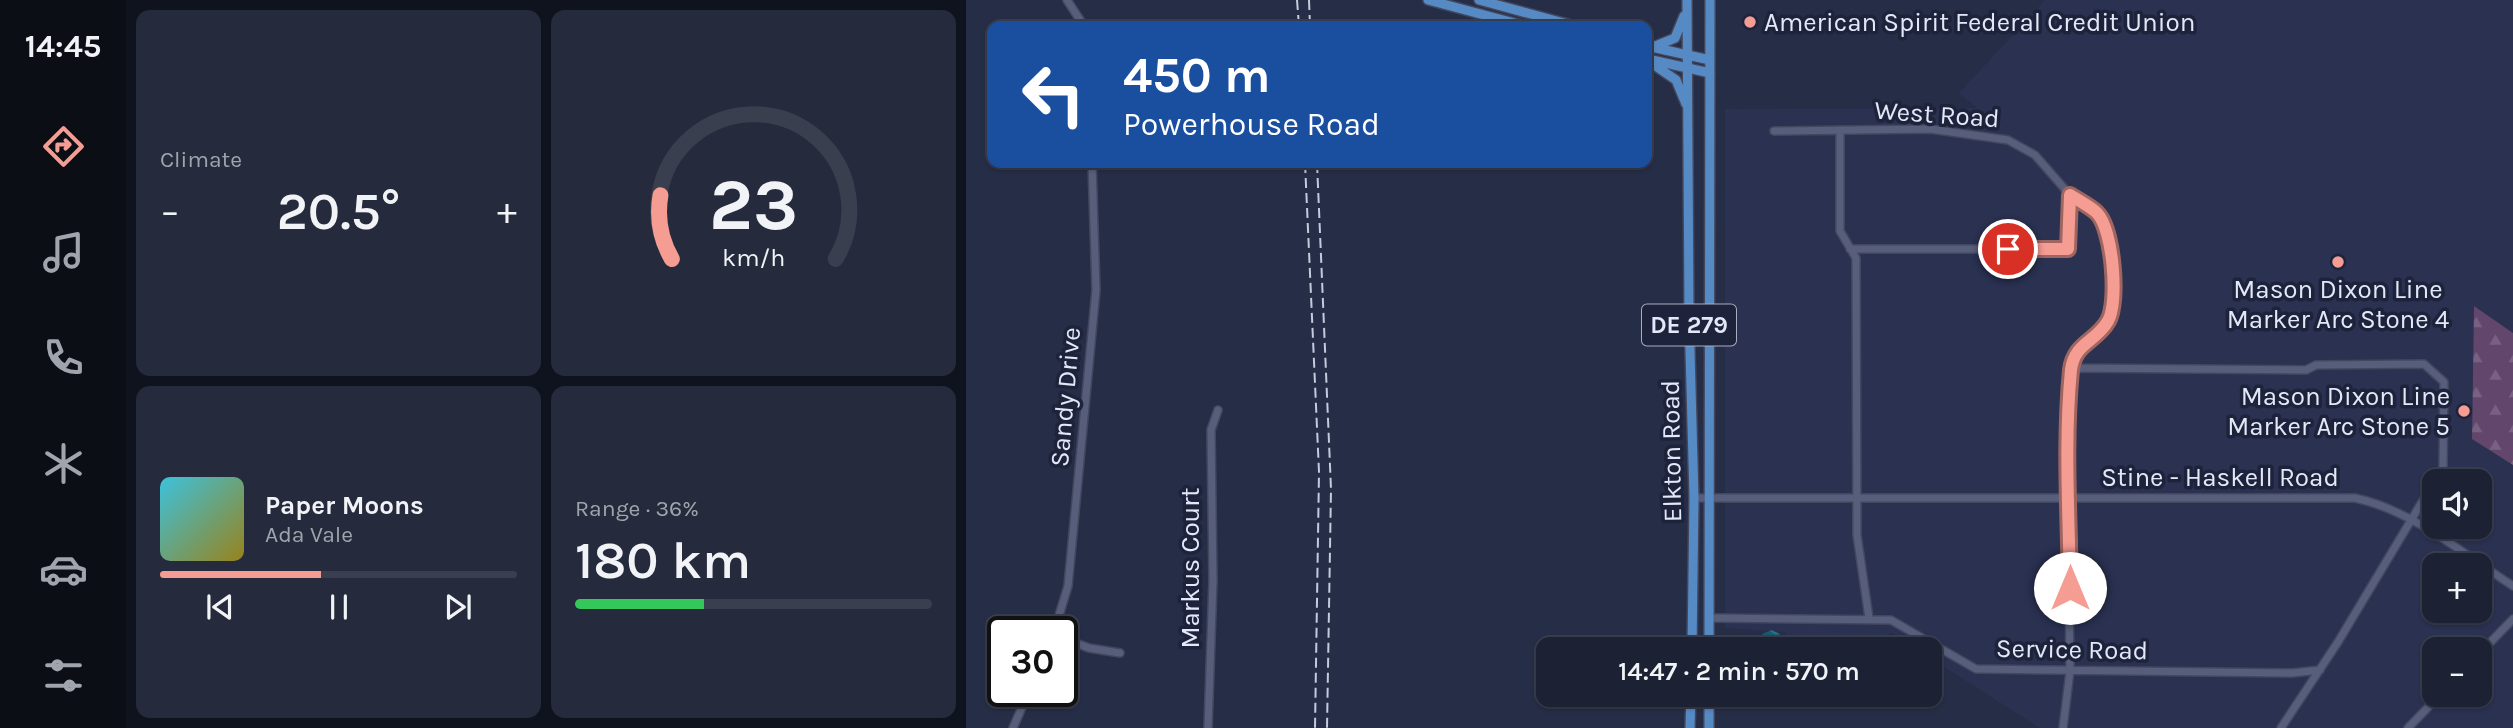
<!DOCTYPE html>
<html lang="en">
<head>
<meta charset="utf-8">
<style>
	:root { --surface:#1c2234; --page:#252a3c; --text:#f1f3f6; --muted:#a0a4ac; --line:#3a3f4f; --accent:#f59c93 }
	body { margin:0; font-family:Karla,sans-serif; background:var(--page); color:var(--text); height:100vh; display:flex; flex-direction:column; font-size:26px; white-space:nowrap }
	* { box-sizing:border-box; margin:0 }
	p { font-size:23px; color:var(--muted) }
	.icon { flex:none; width:38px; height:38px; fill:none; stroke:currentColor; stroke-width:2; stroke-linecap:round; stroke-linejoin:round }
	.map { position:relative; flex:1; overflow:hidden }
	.side { display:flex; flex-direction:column; gap:10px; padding:10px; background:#0f131d; width:840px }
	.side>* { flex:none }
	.hud { position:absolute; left:21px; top:21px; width:665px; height:147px; border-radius:14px; box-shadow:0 2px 5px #0004,0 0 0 2px var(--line); background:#1a4fa0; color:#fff; overflow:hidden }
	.tools { position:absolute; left:1456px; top:469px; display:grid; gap:14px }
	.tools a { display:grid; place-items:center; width:70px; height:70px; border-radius:14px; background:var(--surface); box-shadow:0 2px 5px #0004,0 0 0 2px var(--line); font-size:35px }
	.speed { position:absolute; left:21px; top:616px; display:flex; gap:14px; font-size:35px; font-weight:700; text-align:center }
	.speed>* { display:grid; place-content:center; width:91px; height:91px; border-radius:50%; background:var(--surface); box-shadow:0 2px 5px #0004,0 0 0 2px var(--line); line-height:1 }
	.speed .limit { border:4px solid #111; border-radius:10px; background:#fff; color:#111 }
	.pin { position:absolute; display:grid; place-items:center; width:60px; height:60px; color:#fff; margin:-30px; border:4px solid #fff; border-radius:50%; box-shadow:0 2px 7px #0007 }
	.me { position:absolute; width:77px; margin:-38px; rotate:0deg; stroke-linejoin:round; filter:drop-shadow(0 0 5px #0008) }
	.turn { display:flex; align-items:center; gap:24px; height:147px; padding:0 21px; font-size:32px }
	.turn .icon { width:91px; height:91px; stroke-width:2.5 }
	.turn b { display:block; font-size:49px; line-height:60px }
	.big { font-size:52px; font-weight:600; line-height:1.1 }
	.side .widget { flex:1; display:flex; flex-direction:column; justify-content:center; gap:10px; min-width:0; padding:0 24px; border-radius:14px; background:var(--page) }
	.side .dial { align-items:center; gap:0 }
	.dial svg { height:182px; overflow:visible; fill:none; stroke:var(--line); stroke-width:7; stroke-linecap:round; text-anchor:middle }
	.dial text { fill:var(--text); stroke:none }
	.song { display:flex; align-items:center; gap:21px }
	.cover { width:84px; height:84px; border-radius:10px; background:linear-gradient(135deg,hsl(190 70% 55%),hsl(50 70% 35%)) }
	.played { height:7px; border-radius:4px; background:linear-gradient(90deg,var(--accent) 45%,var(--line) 45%) }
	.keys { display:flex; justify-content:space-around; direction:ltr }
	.heat { display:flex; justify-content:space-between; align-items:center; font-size:38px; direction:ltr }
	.charge { height:10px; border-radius:5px; background:linear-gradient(90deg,#34c759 36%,var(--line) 0) }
	.side .tiles { flex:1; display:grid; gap:10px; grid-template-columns:repeat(2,1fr) }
	.trip { position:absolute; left:570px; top:637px; width:406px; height:70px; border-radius:14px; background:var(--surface); box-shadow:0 2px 5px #0004,0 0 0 2px var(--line); font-weight:600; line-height:70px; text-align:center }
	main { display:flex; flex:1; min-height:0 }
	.tabs { display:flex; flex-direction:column; width:126px; justify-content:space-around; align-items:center; background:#0b0e15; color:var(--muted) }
	.tabs .icon { width:49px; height:49px }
	.tabs .active { color:var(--accent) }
	.tabs b { font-size:32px; color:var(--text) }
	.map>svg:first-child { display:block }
</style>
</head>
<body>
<main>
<nav class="tabs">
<b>14:45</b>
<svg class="icon active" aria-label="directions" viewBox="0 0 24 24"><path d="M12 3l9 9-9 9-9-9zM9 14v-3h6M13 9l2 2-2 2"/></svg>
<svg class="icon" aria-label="music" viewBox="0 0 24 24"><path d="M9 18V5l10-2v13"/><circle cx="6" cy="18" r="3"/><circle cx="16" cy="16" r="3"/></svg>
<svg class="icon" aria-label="phone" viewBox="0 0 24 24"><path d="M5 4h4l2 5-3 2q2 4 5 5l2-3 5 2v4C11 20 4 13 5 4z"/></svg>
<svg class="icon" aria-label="climate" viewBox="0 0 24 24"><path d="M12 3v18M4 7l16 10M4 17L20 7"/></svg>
<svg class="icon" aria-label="car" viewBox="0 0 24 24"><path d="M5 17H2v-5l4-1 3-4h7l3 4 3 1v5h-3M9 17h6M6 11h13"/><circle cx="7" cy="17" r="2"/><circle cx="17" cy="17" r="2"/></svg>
<svg class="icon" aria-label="filters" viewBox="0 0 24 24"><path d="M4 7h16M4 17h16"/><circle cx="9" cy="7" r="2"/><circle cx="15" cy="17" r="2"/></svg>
</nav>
<section class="side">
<div class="tiles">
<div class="widget"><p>Climate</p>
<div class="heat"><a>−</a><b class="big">20.5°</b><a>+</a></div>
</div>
<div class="widget dial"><svg viewBox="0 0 100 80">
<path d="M14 69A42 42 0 1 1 86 69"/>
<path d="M14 69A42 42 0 0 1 9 41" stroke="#f59c93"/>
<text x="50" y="56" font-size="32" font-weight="700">23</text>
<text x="50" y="72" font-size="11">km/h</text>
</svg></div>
<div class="widget">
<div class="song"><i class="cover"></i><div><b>Paper Moons</b><p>Ada Vale</p></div></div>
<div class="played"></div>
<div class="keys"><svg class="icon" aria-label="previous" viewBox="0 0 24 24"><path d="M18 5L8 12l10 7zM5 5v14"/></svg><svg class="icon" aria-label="pause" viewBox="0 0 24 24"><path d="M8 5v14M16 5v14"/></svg><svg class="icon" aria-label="next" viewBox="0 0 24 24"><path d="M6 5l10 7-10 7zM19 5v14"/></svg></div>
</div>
<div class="widget"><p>Range · 36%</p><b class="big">180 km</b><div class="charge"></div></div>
</div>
</section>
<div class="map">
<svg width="1547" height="728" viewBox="0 0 1547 728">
	<defs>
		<pattern id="forest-firs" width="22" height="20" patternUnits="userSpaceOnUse" patternTransform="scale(1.75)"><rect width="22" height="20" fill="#63466c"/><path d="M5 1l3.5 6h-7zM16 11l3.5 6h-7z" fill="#796182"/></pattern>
		<pattern id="water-ripples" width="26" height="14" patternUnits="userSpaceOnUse" patternTransform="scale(1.75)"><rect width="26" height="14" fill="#155a73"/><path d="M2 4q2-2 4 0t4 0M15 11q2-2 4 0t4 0" fill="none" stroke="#377288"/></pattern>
	</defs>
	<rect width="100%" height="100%" fill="#262d46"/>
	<path fill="#2a3151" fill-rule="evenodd" d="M1079 0H1547V333L1508 306 1506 438 1547 465V728H1074L964 658V649H950L925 633 902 649H820L819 632 759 628V109L1011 108 993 93ZM1468 481H1514V527H1468ZM1468 565H1514V611H1468ZM1468 649H1514V695H1468Z"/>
	<path fill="url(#forest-firs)" d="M1508 306 1547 333V465L1506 439Z"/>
	<path fill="url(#water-ripples)" d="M806 630 814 634V649H795L796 634Z"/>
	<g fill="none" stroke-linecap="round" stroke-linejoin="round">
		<g stroke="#43475d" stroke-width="10">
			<path id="minor" d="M101 0 118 26
				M874 130V231L890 258 891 535 903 618
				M808 131 964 129 1042 140 1069 155 1104 195 1132 214 1144 239 1146 311 1141 323 1107 355 1105 368 1101 413 1104 671 1097 728
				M884 249H1103L1104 195
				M1105 368 1340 370 1350 365 1458 364 1478 382 1477 468 1469 481
				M728 498H1389C1446 510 1499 555 1547 586
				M743 618 925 620 1010 669 1326 673 1354 670
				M88 632 102 586 130 290 126 163
				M96 638 123 648 154 653
				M1514 653 1547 619
				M47 728 63 691
				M242 728 247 580 245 430 252 410
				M1315 728 1372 642 1468 482
				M1442 728 1474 695"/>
		</g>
		<g stroke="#43475d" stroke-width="12">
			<path id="major" d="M462 0 559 26
				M513 0 609 26
				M721 0 723 314 728 498 726 649
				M681 46 744 60
				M687 47 709 38 718 16
				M681 60 710 80 720 104
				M686 60 744 73
				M743 649 744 0
				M724 728 725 695
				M743 728V695"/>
		</g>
		<use href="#minor" stroke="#575e7b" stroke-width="7"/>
		<use href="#major" stroke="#568ac5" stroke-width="9"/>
		<path stroke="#c5cadc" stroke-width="2" stroke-dasharray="10 5" stroke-linecap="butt" d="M331 0 333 26
			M343 0 344 26
			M339 163 353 472 349 728
			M351 163 365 489 361 728"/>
	</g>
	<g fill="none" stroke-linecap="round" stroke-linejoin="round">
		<g stroke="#9f6560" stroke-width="18">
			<path id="route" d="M1042 249H1102L1104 195C1113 201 1124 206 1131 213 1147 229 1153 302 1142 321 1130 342 1108 343 1105 370 1098 442 1103 516 1104 588"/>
		</g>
		<use href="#route" stroke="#f59c93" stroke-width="12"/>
	</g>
	<g fill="#f59c93" stroke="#1d233b" stroke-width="2.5">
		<circle cx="784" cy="22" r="7"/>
		<circle cx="1372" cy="262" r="7"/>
		<circle cx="1498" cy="411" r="7"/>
	</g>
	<g text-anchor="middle" stroke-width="7" stroke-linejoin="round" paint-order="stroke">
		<rect fill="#1d233b" stroke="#a8adc0" stroke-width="2" x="676" y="304.5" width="94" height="41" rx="5"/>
		<g font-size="24" font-weight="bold" fill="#e3e8f9">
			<text x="723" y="333">DE 279</text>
		</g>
		<g font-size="26" fill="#e3e8f9" stroke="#1d233b" text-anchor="start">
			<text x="798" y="31">American Spirit Federal Credit Union</text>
			<text x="1372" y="298" text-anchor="middle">Mason Dixon Line<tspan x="1372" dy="30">Marker Arc Stone 4</tspan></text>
			<text x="1484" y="405" text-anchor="end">Mason Dixon Line<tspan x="1484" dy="30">Marker Arc Stone 5</tspan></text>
		</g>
		<g font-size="26" fill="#e3e8f9" stroke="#1d233b">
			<text transform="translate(971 114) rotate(4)" y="9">West Road</text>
			<text transform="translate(99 397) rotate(-85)" y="9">Sandy Drive</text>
			<text transform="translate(705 451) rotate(-91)" y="9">Elkton Road</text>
			<text x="1254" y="486">Stine - Haskell Road</text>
			<text transform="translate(224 568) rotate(-90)" y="9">Markus Court</text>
			<text transform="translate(1106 649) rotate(1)" y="9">Service Road</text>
		</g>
	</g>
</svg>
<div class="tools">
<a><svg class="icon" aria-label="sound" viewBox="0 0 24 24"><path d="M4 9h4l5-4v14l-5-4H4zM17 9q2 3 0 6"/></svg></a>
<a>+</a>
<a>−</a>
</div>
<div class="speed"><div class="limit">30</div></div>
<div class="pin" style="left:1042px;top:249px;background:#d93025"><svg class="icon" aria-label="arrive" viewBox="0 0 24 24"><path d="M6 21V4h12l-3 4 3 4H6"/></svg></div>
<svg class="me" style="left:1104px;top:588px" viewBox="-20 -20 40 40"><circle r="19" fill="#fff"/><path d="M0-13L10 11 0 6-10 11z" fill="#f59c93"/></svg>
<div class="trip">14:47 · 2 min · 570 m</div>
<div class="hud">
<div class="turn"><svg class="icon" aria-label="left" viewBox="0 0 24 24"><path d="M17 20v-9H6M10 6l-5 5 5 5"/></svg><div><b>450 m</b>Powerhouse Road</div></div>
</div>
</div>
</main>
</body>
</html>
